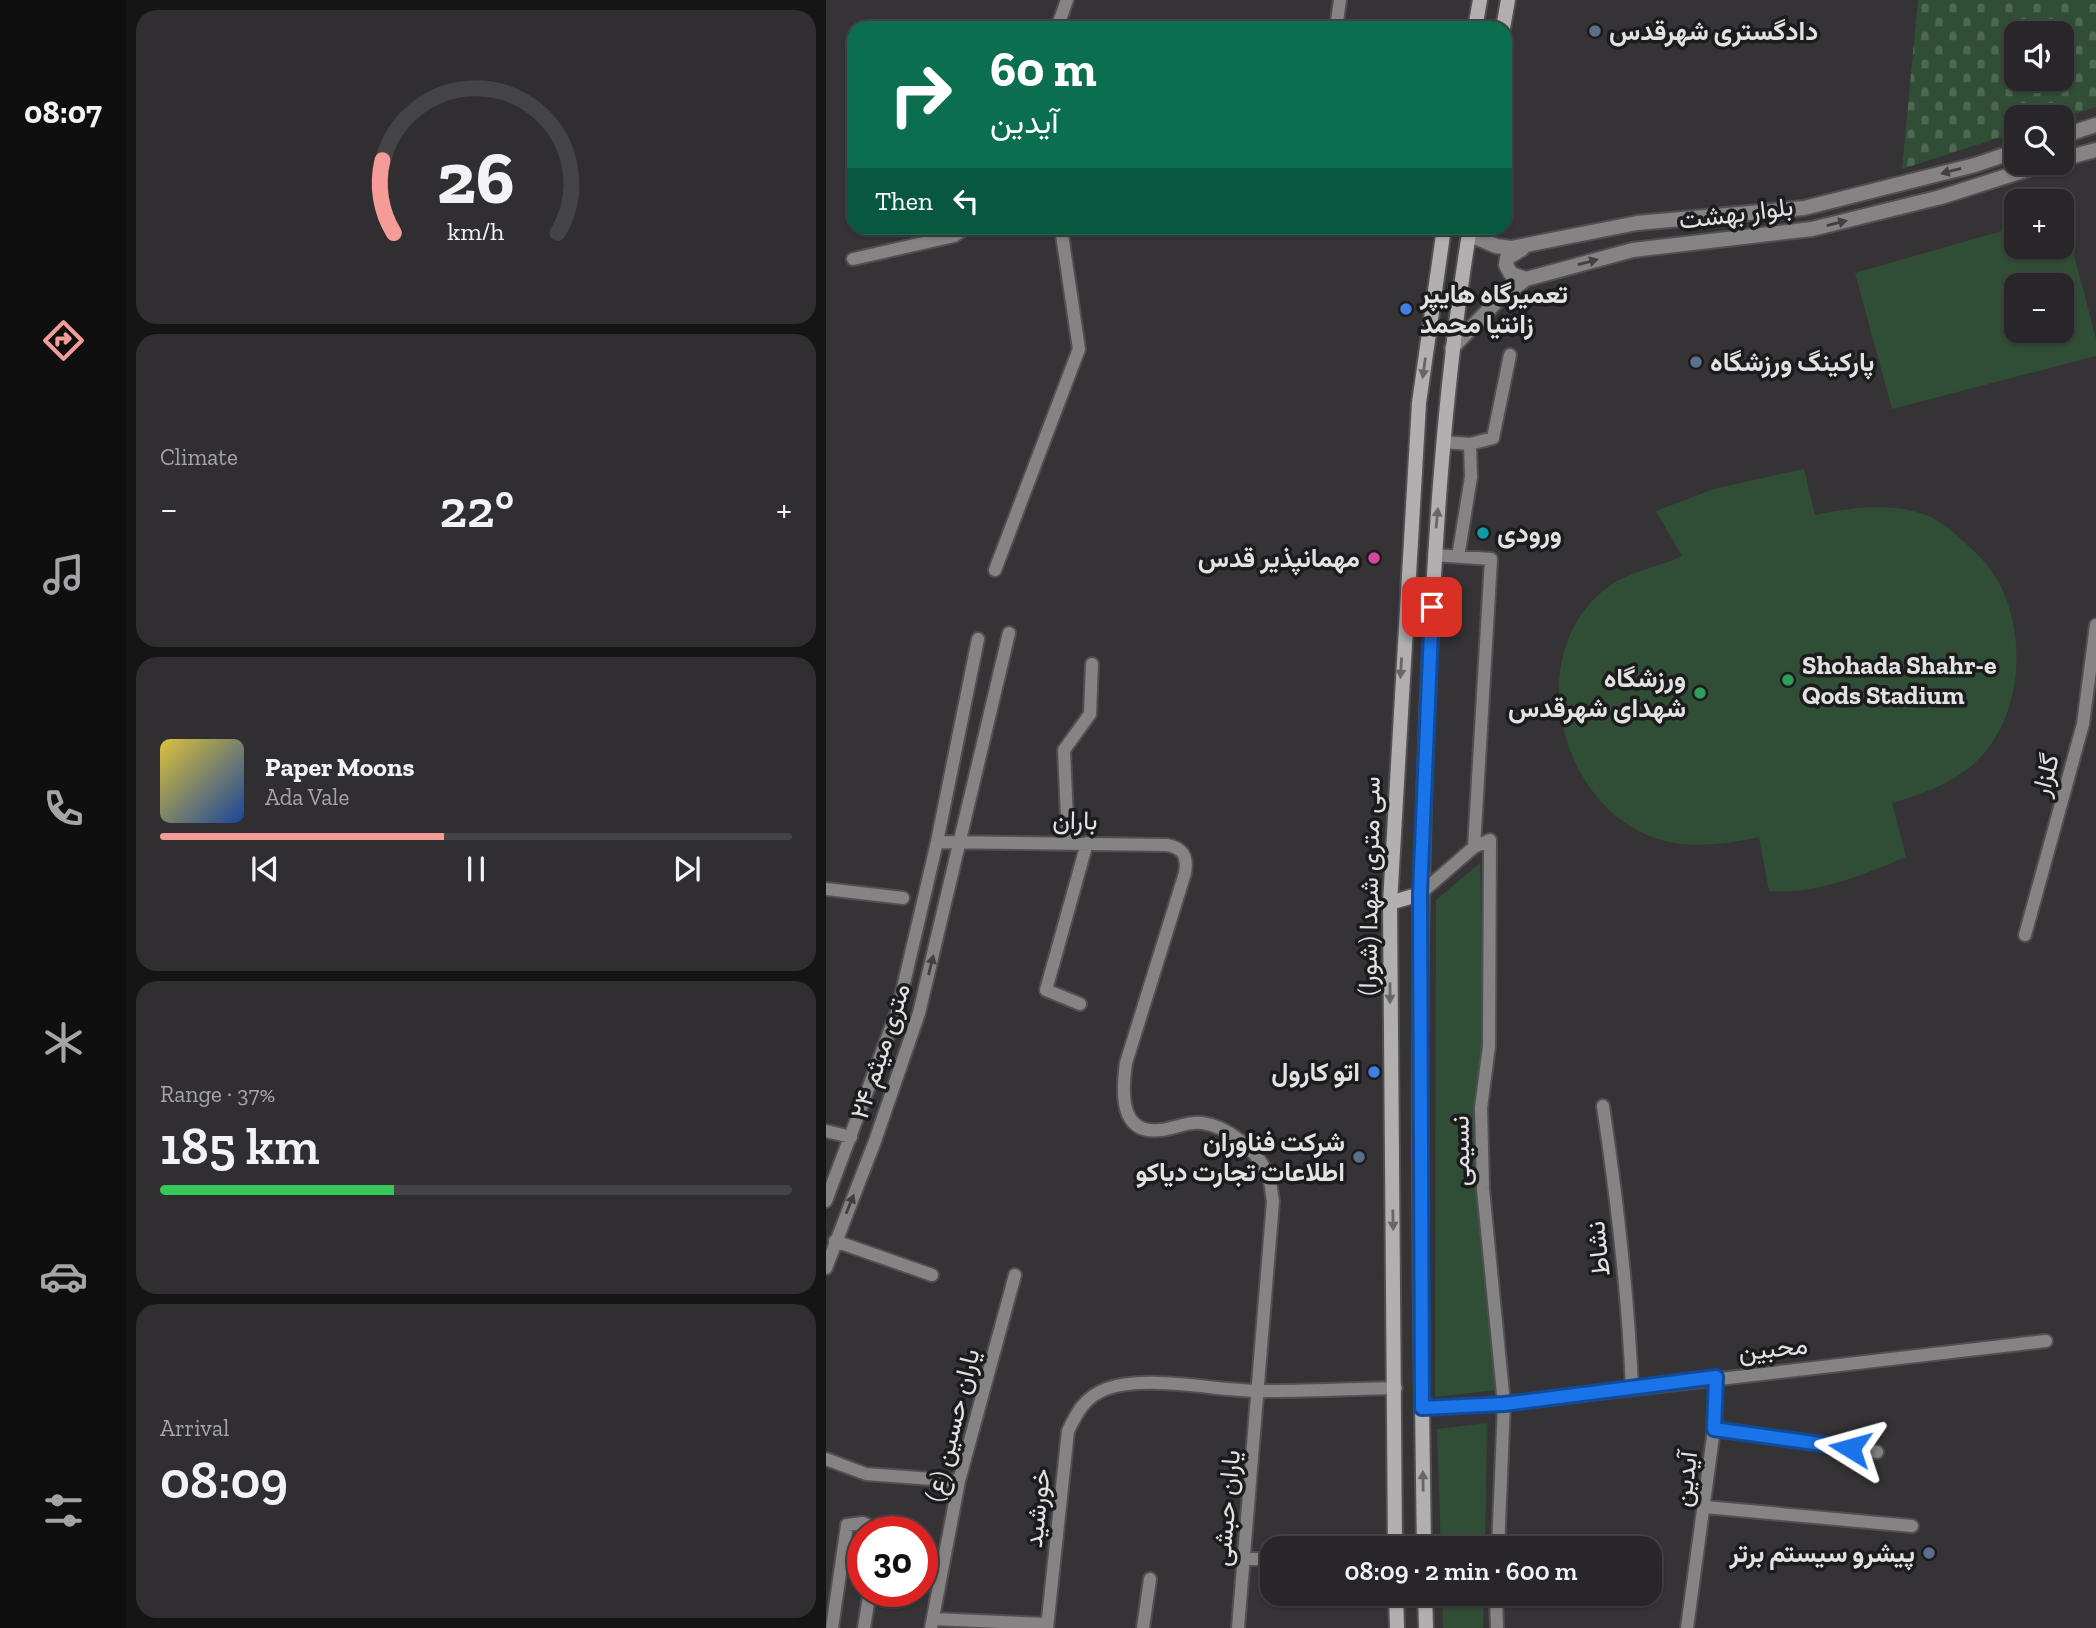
<!DOCTYPE html>
<html lang="en">
<head>
<meta charset="utf-8">
<style>
	:root { --surface:#282628; --page:#302e30; --text:#f1f3f6; --muted:#a5a5a8; --line:#444345; --accent:#f59b98 }
	body { margin:0; font-family:"Zilla Slab",Vazirmatn,serif; background:var(--page); color:var(--text); height:100vh; display:flex; flex-direction:column; font-size:26px; white-space:nowrap }
	* { box-sizing:border-box; margin:0 }
	p { font-size:23px; color:var(--muted) }
	.icon { flex:none; width:38px; height:38px; fill:none; stroke:currentColor; stroke-width:2; stroke-linecap:round; stroke-linejoin:round }
	.map { position:relative; flex:1; overflow:hidden }
	.drawer { display:flex; flex-direction:column; gap:10px; padding:10px; background:#161516; width:700px }
	.drawer>* { flex:none }
	.hud { position:absolute; left:21px; top:21px; width:665px; height:214px; border-radius:21px; box-shadow:0 2px 5px #0004,0 0 0 2px var(--line); background:#0b6e4f; color:#fff; overflow:hidden }
	.tools { position:absolute; left:1178px; top:21px; display:grid; gap:14px }
	.tools a { display:grid; place-items:center; width:70px; height:70px; border-radius:14px; background:var(--surface); box-shadow:0 2px 5px #0004,0 0 0 2px var(--line); font-size:35px }
	.speed { position:absolute; left:21px; top:1516px; display:flex; gap:14px; font-size:35px; font-weight:700; text-align:center }
	.speed>* { display:grid; place-content:center; width:91px; height:91px; border-radius:50%; background:var(--surface); box-shadow:0 2px 5px #0004,0 0 0 2px var(--line); line-height:1 }
	.speed .limit { border:10px solid #d22; background:#fff; color:#111 }
	.pin { position:absolute; display:grid; place-items:center; width:60px; height:60px; color:#fff; margin:-30px; border-radius:14px; box-shadow:0 4px 10px #0006 }
	.me { position:absolute; width:77px; margin:-38px; rotate:278deg; stroke-linejoin:round; filter:drop-shadow(0 0 5px #0008) }
	.turn { display:flex; align-items:center; gap:24px; height:147px; padding:0 28px; font-size:32px }
	.turn .icon { width:91px; height:91px; stroke-width:2.5 }
	.turn b { display:block; font-size:49px; line-height:60px }
	.then { display:flex; align-items:center; height:66px; padding:0 28px; background:#0003; gap:14px; font-size:26px }
	.big { font-size:52px; font-weight:600; line-height:1.1 }
	.drawer .widget { flex:1; display:flex; flex-direction:column; justify-content:center; gap:10px; min-width:0; padding:0 24px; border-radius:21px; background:var(--page) }
	.drawer .dial { align-items:center; gap:0 }
	.dial svg { height:182px; overflow:visible; fill:none; stroke:var(--line); stroke-width:7; stroke-linecap:round; text-anchor:middle }
	.dial text { fill:var(--text); stroke:none }
	.song { display:flex; align-items:center; gap:21px }
	.cover { width:84px; height:84px; border-radius:10px; background:linear-gradient(135deg,hsl(50 70% 55%),hsl(220 70% 35%)) }
	.played { height:7px; border-radius:4px; background:linear-gradient(90deg,var(--accent) 45%,var(--line) 45%) }
	.keys { display:flex; justify-content:space-around; direction:ltr }
	.heat { display:flex; justify-content:space-between; align-items:center; font-size:38px; direction:ltr }
	.charge { height:10px; border-radius:5px; background:linear-gradient(90deg,#34c759 37%,var(--line) 0) }
	.trip { position:absolute; left:434px; top:1536px; width:402px; height:70px; border-radius:21px; background:var(--surface); box-shadow:0 2px 5px #0004,0 0 0 2px var(--line); font-weight:600; line-height:70px; text-align:center }
	main { display:flex; flex:1; min-height:0 }
	.menu { display:flex; flex-direction:column; width:126px; justify-content:space-around; align-items:center; background:#100f10; color:var(--muted) }
	.menu .icon { width:49px; height:49px }
	.menu .selected { color:var(--accent) }
	.menu b { font-size:32px; color:var(--text) }
	.map>svg:first-child { display:block }
</style>
</head>
<body>
<main>
<nav class="menu">
<b>08:07</b>
<svg class="icon selected" aria-label="directions" viewBox="0 0 24 24"><path d="M12 3l9 9-9 9-9-9zM9 14v-3h6M13 9l2 2-2 2"/></svg>
<svg class="icon" aria-label="music" viewBox="0 0 24 24"><path d="M9 18V5l10-2v13"/><circle cx="6" cy="18" r="3"/><circle cx="16" cy="16" r="3"/></svg>
<svg class="icon" aria-label="phone" viewBox="0 0 24 24"><path d="M5 4h4l2 5-3 2q2 4 5 5l2-3 5 2v4C11 20 4 13 5 4z"/></svg>
<svg class="icon" aria-label="climate" viewBox="0 0 24 24"><path d="M12 3v18M4 7l16 10M4 17L20 7"/></svg>
<svg class="icon" aria-label="car" viewBox="0 0 24 24"><path d="M5 17H2v-5l4-1 3-4h7l3 4 3 1v5h-3M9 17h6M6 11h13"/><circle cx="7" cy="17" r="2"/><circle cx="17" cy="17" r="2"/></svg>
<svg class="icon" aria-label="filters" viewBox="0 0 24 24"><path d="M4 7h16M4 17h16"/><circle cx="9" cy="7" r="2"/><circle cx="15" cy="17" r="2"/></svg>
</nav>
<section class="drawer">
<div class="widget dial"><svg viewBox="0 0 100 80">
<path d="M14 69A42 42 0 1 1 86 69"/>
<path d="M14 69A42 42 0 0 1 9 37" stroke="#f59b98"/>
<text x="50" y="56" font-size="32" font-weight="700">26</text>
<text x="50" y="72" font-size="11">km/h</text>
</svg></div>
<div class="widget"><p>Climate</p>
<div class="heat"><a>−</a><b class="big">22°</b><a>+</a></div>
</div>
<div class="widget">
<div class="song"><i class="cover"></i><div><b>Paper Moons</b><p>Ada Vale</p></div></div>
<div class="played"></div>
<div class="keys"><svg class="icon" aria-label="previous" viewBox="0 0 24 24"><path d="M18 5L8 12l10 7zM5 5v14"/></svg><svg class="icon" aria-label="pause" viewBox="0 0 24 24"><path d="M8 5v14M16 5v14"/></svg><svg class="icon" aria-label="next" viewBox="0 0 24 24"><path d="M6 5l10 7-10 7zM19 5v14"/></svg></div>
</div>
<div class="widget"><p>Range · 37%</p><b class="big">185 km</b><div class="charge"></div></div>
<div class="widget"><p>Arrival</p><b class="big">08:09</b></div>
</section>
<div class="map">
<svg width="1270" height="1628" viewBox="0 0 1270 1628">
	<defs>
		<pattern id="cemetery-stones" width="16" height="16" patternUnits="userSpaceOnUse" patternTransform="scale(1.75)"><rect width="16" height="16" fill="#304e35"/><path d="M2 7V4a2 2 0 0 1 4 0v3zM10 15v-3a2 2 0 0 1 4 0v3z" fill="#4e6752"/></pattern>
	</defs>
	<rect width="100%" height="100%" fill="#353336"/>
	<path fill="url(#cemetery-stones)" fill-rule="evenodd" d="M1092 0H1270V107L1236 118 1190 117V132L1076 169ZM1190 33H1236V79H1190Z"/>
	<path fill="#304e35" fill-rule="evenodd" d="M1237 213 1270 339V356L1066 409 1029 273 1190 227V247H1236ZM1190 285H1236V331H1190Z
		M978 469 989 515C1021 508 1062 503 1094 513 1112 518 1125 530 1138 542 1147 550 1157 559 1164 569 1205 625 1199 723 1143 768 1120 786 1093 795 1066 803L1080 857C1037 875 989 895 943 891L933 837C902 844 862 849 832 839 733 808 694 652 782 587 803 571 833 567 856 556L830 511 888 489Z
		M654 863 658 1029 648 1133 670 1390 609 1397 610 900Z
		M661 1423 659 1549H615L611 1429Z
		M616 1594H658L657 1628H617Z"/>
	<g fill="none" stroke-linecap="round" stroke-linejoin="round">
		<g stroke="#514f52" stroke-width="16">
			<path id="minor" d="M231 28 241 0
				M510 28 514 0
				M27 259 128 236 140 228
				M617 442 644 444 667 438 684 355
				M608 555 665 559 648 847
				M632 557 645 477 644 444
				M169 570 253 349 235 228
				M111 842 341 845C357 848 362 856 359 873L300 1063C296 1091 293 1135 334 1130 348 1129 361 1121 376 1123 401 1126 427 1148 440 1170 445 1178 445 1191 447 1201L412 1628
				M242 842 238 750 264 714 266 664
				M0 889 77 898
				M594 894 648 847 664 840 663 1046 655 1108 657 1189 678 1404 672 1549
				M1199 935 1257 724 1270 625
				M254 1004 220 990 261 843
				M777 1106C791 1199 802 1294 806 1388
				M0 1131 25 1137
				M0 1201 72 1009 111 842 152 639
				M9 1241 106 1275
				M0 1268 49 1141 93 1013 183 633
				M596 1408 678 1404 1220 1341
				M888 1429 1051 1452
				M0 1459 40 1474 133 1481
				M879 1507 1086 1526
				M418 1559H446
				M670 1594 671 1628
				M107 1619 221 1624
				M6 1628 21 1525 37 1523 54 1531
				M38 1628 44 1591
				M105 1628 133 1481 189 1275
				M221 1628 242 1431C251 1412 259 1397 280 1389 319 1374 391 1391 435 1391 480 1391 525 1389 570 1388
				M317 1628 324 1579
				M861 1628 888 1429 890 1377"/>
		</g>
		<g stroke="#514f52" stroke-width="18">
			<path id="tertiary" d="M1236 136 1270 125
				M1236 159 1270 150
				M642 234 670 246 685 248 811 223 978 208 1149 165 1190 151
				M696 249 681 258 680 265 685 274 700 279
				M626 348 671 301 700 279 807 250 986 229 1115 197 1222 163"/>
		</g>
		<g stroke="#514f52" stroke-width="18">
			<path id="secondary" d="M649 28 654 0
				M677 28 682 0
				M564 903 594 894
				M569 1549 564 903 593 403 618 228
				M598 1549C594 1272 590 994 601 717 608 553 617 390 644 228
				M570 1594 571 1628
				M599 1594 600 1628"/>
		</g>
		<use href="#minor" stroke="#858383" stroke-width="12"/>
		<use href="#tertiary" stroke="#858383" stroke-width="14"/>
		<use href="#secondary" stroke="#b2afb0" stroke-width="14"/>
	</g>
	<defs><path id="oneway-solid" d="M-6-.8H1V-3.2L6.5 0L1 3.2V.8H-6Z" transform="scale(1.75)"/></defs>
	<g fill="#413f41">
		<use href="#oneway-solid" transform="translate(1125 171) rotate(165)"/>
		<use href="#oneway-solid" transform="translate(1011 223) rotate(-14)"/>
		<use href="#oneway-solid" transform="translate(762 262) rotate(-15)"/>
		<use href="#oneway-solid" transform="translate(105 965) rotate(-76)"/>
		<use href="#oneway-solid" transform="translate(24 1204) rotate(-68)"/>
	</g>
	<g fill="#676566">
		<use href="#oneway-solid" transform="translate(598 368) rotate(98)"/>
		<use href="#oneway-solid" transform="translate(611 518) rotate(-85)"/>
		<use href="#oneway-solid" transform="translate(575 668) rotate(93)"/>
		<use href="#oneway-solid" transform="translate(564 993) rotate(90)"/>
		<use href="#oneway-solid" transform="translate(567 1220) rotate(89)"/>
		<use href="#oneway-solid" transform="translate(597 1481) rotate(-91)"/>
	</g>
	<g fill="none" stroke-linecap="round" stroke-linejoin="round">
		<g stroke="#114b97" stroke-width="18">
			<path id="route" d="M606 607 594 894 596 1408 678 1404 890 1377 888 1429 1024 1448"/>
		</g>
		<use href="#route" stroke="#1a73e8" stroke-width="12"/>
	</g>
	<g fill="#5c6f8a" stroke="#1c1b1d" stroke-width="2.5">
		<circle cx="769" cy="31" r="7"/>
		<circle cx="870" cy="362" r="7"/>
		<circle cx="533" cy="1157" r="7"/>
		<circle cx="1103" cy="1553" r="7"/>
	</g>
	<g fill="#3f7fe0" stroke="#1c1b1d" stroke-width="2.5">
		<circle cx="580" cy="309" r="7"/>
		<circle cx="548" cy="1072" r="7"/>
	</g>
	<circle fill="#0f9aa8" stroke="#1c1b1d" stroke-width="2.5" cx="657" cy="533" r="7"/>
	<circle fill="#d1479c" stroke="#1c1b1d" stroke-width="2.5" cx="548" cy="558" r="7"/>
	<g fill="#2e9e5b" stroke="#1c1b1d" stroke-width="2.5">
		<circle cx="962" cy="680" r="7"/>
		<circle cx="874" cy="693" r="7"/>
	</g>
	<g text-anchor="middle" stroke-width="7" stroke-linejoin="round" paint-order="stroke">
		<g font-size="26" font-weight="bold" fill="#e3e2e3" stroke="#1c1b1d" text-anchor="start">
			<text x="783" y="40">دادگستری شهرقدس</text>
			<text x="594" y="303">تعمیرگاه هایپر<tspan x="594" dy="30">زانتیا محمد</tspan></text>
			<text x="884" y="371">پارکینگ ورزشگاه</text>
			<text x="671" y="542">ورودی</text>
			<text x="534" y="567" text-anchor="end">مهمانپذیر قدس</text>
			<text x="976" y="674">Shohada Shahr-e<tspan x="976" dy="30">Qods Stadium</tspan></text>
			<text x="860" y="687" text-anchor="end">ورزشگاه<tspan x="860" dy="30">شهدای شهرقدس</tspan></text>
			<text x="534" y="1081" text-anchor="end">اتو کارول</text>
			<text x="519" y="1151" text-anchor="end">شرکت فناوران<tspan x="519" dy="30">اطلاعات تجارت دیاکو</tspan></text>
			<text x="1089" y="1562" text-anchor="end">پیشرو سیستم برتر</text>
		</g>
		<g font-size="26" fill="#e3e2e3" stroke="#1c1b1d">
			<text transform="translate(910 213) rotate(-7)" y="9">بلوار بهشت</text>
			<text transform="translate(1219 775) rotate(-75)" y="9">گلزار</text>
			<text transform="translate(249 820) rotate(1)" y="9">باران</text>
			<text transform="translate(543 886) rotate(-89)" y="9">سی متری شهدا (شورا)</text>
			<text transform="translate(54 1051) rotate(-72)" y="9">۲۴ متری میثم</text>
			<text transform="translate(634 1151) rotate(-91)" y="9">نسیمی</text>
			<text transform="translate(772 1249) rotate(-96)" y="9">نشاط</text>
			<text transform="translate(947 1348) rotate(-6)" y="9">محبین</text>
			<text transform="translate(126 1425) rotate(-76)" y="9">یاران حسین (ع)</text>
			<text transform="translate(859 1479) rotate(-83)" y="9">آیدین</text>
			<text transform="translate(211 1508) rotate(-84)" y="9">خورشید</text>
			<text transform="translate(400 1508) rotate(-85)" y="9">یاران حبشی</text>
		</g>
	</g>
</svg>
<div class="tools">
<a><svg class="icon" aria-label="sound" viewBox="0 0 24 24"><path d="M4 9h4l5-4v14l-5-4H4zM17 9q2 3 0 6"/></svg></a>
<a><svg class="icon" aria-label="search" viewBox="0 0 24 24"><circle cx="10" cy="10" r="6"/><path d="M15 15l6 6"/></svg></a>
<a>+</a>
<a>−</a>
</div>
<div class="speed"><div class="limit">30</div></div>
<div class="pin" style="left:606px;top:607px;background:#d93025"><svg class="icon" aria-label="arrive" viewBox="0 0 24 24"><path d="M6 21V4h12l-3 4 3 4H6"/></svg></div>
<svg class="me" style="left:1024px;top:1448px" viewBox="-20 -20 40 40"><path d="M0-17L14 15 0 8-14 15z" fill="#1a73e8" stroke="#fff" stroke-width="4"/></svg>
<div class="trip">08:09 · 2 min · 600 m</div>
<div class="hud">
<div class="turn"><svg class="icon" aria-label="right" viewBox="0 0 24 24"><path d="M7 20v-9h11M14 6l5 5-5 5"/></svg><div><b>60 m</b>آیدین</div></div>
<div class="then">Then<svg class="icon" aria-label="left" viewBox="0 0 24 24"><path d="M17 20v-9H6M10 6l-5 5 5 5"/></svg></div>
</div>
</div>
</main>
</body>
</html>
